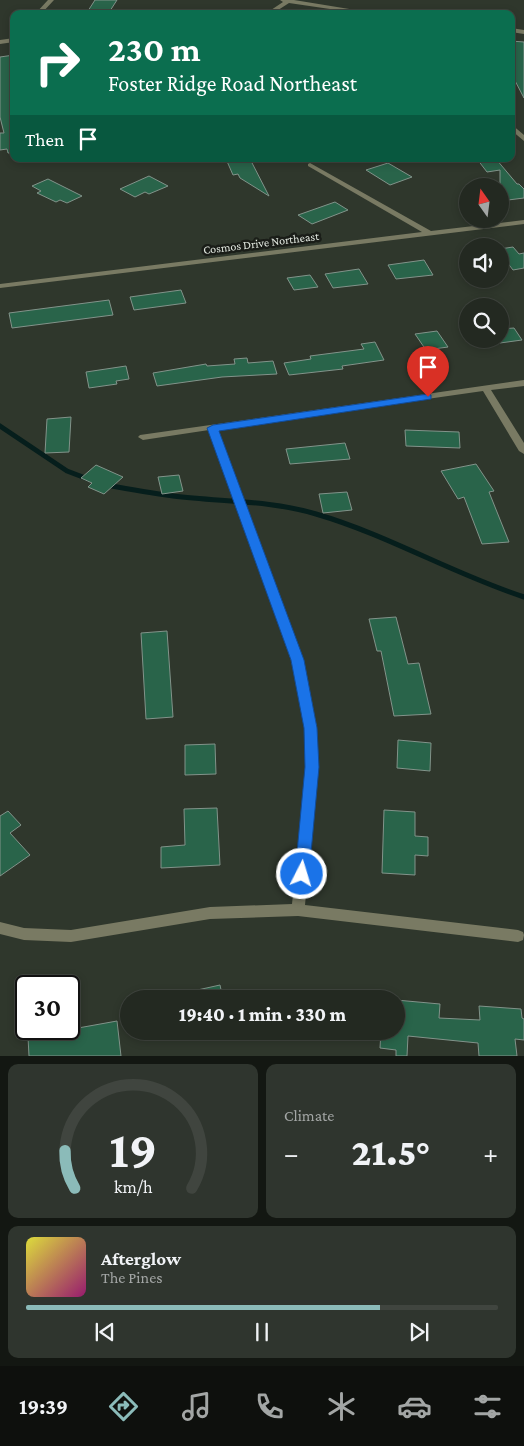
<!DOCTYPE html>
<html lang="en">
<head>
<meta charset="utf-8">
<style>
	:root { --surface:#232921; --page:#2f352e; --text:#f1f3f6; --muted:#a3a6a5; --line:#40453f; --accent:#8bbbb9 }
	body { margin:0; font-family:"Crimson Pro",serif; background:var(--page); color:var(--text); height:100vh; display:flex; flex-direction:column; font-size:19px; white-space:nowrap }
	* { box-sizing:border-box; margin:0 }
	p { font-size:16px; color:var(--muted) }
	.icon { flex:none; width:28px; height:28px; fill:none; stroke:currentColor; stroke-width:2; stroke-linecap:round; stroke-linejoin:round }
	.map { position:relative; height:1056px; overflow:hidden }
	.side { display:flex; flex-direction:column; gap:8px; padding:8px; background:#131712; flex:1 }
	.side>* { flex:none }
	.hud { position:absolute; left:10px; top:10px; width:505px; height:152px; border-radius:10px; box-shadow:0 2px 8px #0003,0 0 0 1px var(--line); background:#0b6e4f; color:#fff; overflow:hidden }
	.needle { width:32px; rotate:346deg }
	.tools { position:absolute; left:459px; top:178px; display:grid; gap:10px }
	.tools a { display:grid; place-items:center; width:50px; height:50px; border-radius:50%; background:var(--surface); box-shadow:0 2px 8px #0003,0 0 0 1px var(--line); font-size:25px }
	.speed { position:absolute; left:15px; top:975px; display:flex; gap:10px; font-size:25px; font-weight:700; text-align:center }
	.speed>* { display:grid; place-content:center; width:65px; height:65px; border-radius:50%; background:var(--surface); box-shadow:0 2px 8px #0003,0 0 0 1px var(--line); line-height:1 }
	.speed .limit { border:2px solid #111; border-radius:8px; background:#fff; color:#111 }
	.pin { position:absolute; display:grid; place-items:center; width:42px; height:42px; color:#fff; margin:-51px -21px; border-radius:50% 50% 50% 0; rotate:-45deg; box-shadow:0 0 5px #0007 }
	.pin .icon { rotate:45deg }
	.me { position:absolute; width:55px; margin:-28px; rotate:5deg; stroke-linejoin:round; filter:drop-shadow(0 0 4px #0008) }
	.turn { display:flex; align-items:center; gap:18px; height:105px; padding:0 15px; font-size:22px }
	.turn .icon { width:65px; height:65px; stroke-width:2.5 }
	.turn b { display:block; font-size:35px; line-height:42px }
	.then { display:flex; align-items:center; height:48px; padding:0 15px; background:#0003; gap:10px; font-size:19px }
	.big { font-size:38px; font-weight:800; line-height:1.1 }
	.side .card { flex:1; display:flex; flex-direction:column; justify-content:center; gap:8px; min-width:0; padding:0 18px; border-radius:10px; background:var(--page) }
	.side .dial { align-items:center; gap:0 }
	.dial svg { height:130px; overflow:visible; fill:none; stroke:var(--line); stroke-width:7; stroke-linecap:round; text-anchor:middle }
	.dial text { fill:var(--text); stroke:none }
	.song { display:flex; align-items:center; gap:15px }
	.cover { width:60px; height:60px; border-radius:8px; background:linear-gradient(135deg,hsl(60 70% 55%),hsl(320 70% 35%)) }
	.played { height:5px; border-radius:2px; background:linear-gradient(90deg,var(--accent) 75%,var(--line) 75%) }
	.keys { display:flex; justify-content:space-around; direction:ltr }
	.heat { display:flex; justify-content:space-between; align-items:center; font-size:28px; direction:ltr }
	.side .tiles { flex:1; display:grid; gap:8px; grid-template-columns:1fr 1fr }
	.card:last-child { grid-column:span 2 }
	.trip { position:absolute; left:120px; top:990px; width:285px; height:50px; border-radius:25px; background:var(--surface); box-shadow:0 2px 8px #0003,0 0 0 1px var(--line); font-weight:800; line-height:50px; text-align:center }
	.menu { display:flex; height:80px; justify-content:space-around; align-items:center; background:#0e100d; color:var(--muted) }
	.menu .icon { width:35px; height:35px }
	.menu .selected { color:var(--accent) }
	.menu b { font-size:22px; color:var(--text) }
	.map>svg:first-child { display:block }
</style>
</head>
<body>
<div class="map">
<svg width="524" height="1056" viewBox="0 0 524 1056">
	<rect width="100%" height="100%" fill="#2f372c"/>
	<g fill="none" stroke-linecap="round" stroke-linejoin="round">
		<path stroke="#061e1c" stroke-width="5" d="M0 426 67 471 88 479
			M106 485C128 489 151 493 173 496 221 502 270 500 316 514 388 535 453 574 524 597"/>
	</g>
	<path fill="#29644a" stroke="#82938a" d="M95 0H117L108 14H86Z
		M511 41 524 42V98L511 73Z
		M14 55V153H8L7 149 0 150V133H4L0 117V57Z
		M226 159H250L269 196 240 178 238 174 233 175Z
		M477 159H496L517 184H519L524 189V198L500 201V170L487 172Z
		M388 163 412 177 390 185 366 170Z
		M149 176 168 186 149 194 145 192 135 197 120 189Z
		M48 179 82 196 67 203 60 200 56 202 37 193 41 191 32 186Z
		M335 202 348 210 312 224 298 215Z
		M513 247 519 254 524 253V268L513 270 500 253V249Z
		M424 260 433 275 396 279 388 265Z
		M359 269 368 284 333 288 325 274Z
		M310 275 318 287 294 290 287 278Z
		M181 290 186 303 134 310 130 297Z
		M109 300 113 315 12 328 9 313Z
		M514 328 522 340 500 343V329Z
		M437 331 448 347 426 350 415 334Z
		M375 342 384 360 342 366 343 369 289 375 284 363 311 359 310 356 364 349 361 344Z
		M247 358 248 363 273 361 277 374 222 377 157 386 153 373 206 364 207 366 235 364 234 359Z
		M126 366 129 379 116 381 117 384 89 388 86 372Z
		M71 417 69 452 45 453 47 419Z
		M405 430 459 432 460 448 406 446Z
		M345 443 350 459 290 464 286 449Z
		M476 464 494 491 489 492 509 542 482 544 464 497 458 499 441 471Z
		M96 465 123 477 104 494 88 487 92 483 81 478Z
		M179 475 183 491 162 494 158 477Z
		M347 492 352 510 323 513 319 494Z
		M396 617 408 664 419 663 431 714 394 716 381 651H377L369 619Z
		M167 631 173 717 146 719 141 633Z
		M398 740 431 743 430 771 397 768Z
		M215 744 216 774 185 775V745Z
		M217 808 220 865 161 868V847L185 845 184 809Z
		M384 810 415 812V836L428 837V856L415 855V875L382 873Z
		M8 811 21 825 10 833 30 855 0 876V816Z
		M220 985 223 999H185L184 993Z
		M396 1000 440 1004 439 1018 480 1020 479 1006 521 1009 522 1018 524 1019V1040L515 1039 517 1056H479L478 1043 408 1036 407 1056H396V1050L380 1048 381 1031H396Z
		M117 1021 121 1056H29L28 1037Z"/>
	<g fill="none" stroke-linecap="round" stroke-linejoin="round">
		<path fill="#797a63" fill-rule="evenodd" d="M48 0H54L41 14H35Z
			M280 0H294L380 14H364L289 3 272 14H265L283 2Z
			M511 28 524 30V34L511 32Z
			M14 38V42L0 44V40Z
			M511 124 524 135V141L511 130Z
			M310 163 431 231 524 220V224L0 288V284L422 232 308 166V164Z
			M524 380V386L491 390 524 443V454L519 451 483 391 218 429 303 660 317 728 318 767 305 905 518 930 523 932 524 935 523 940 518 942 298 916 210 919 71 942 24 940 0 934V922L24 928 71 930 210 907 292 904 306 767 305 728 291 660 209 430 143 440 138 437 140 435Z"/>
	</g>
	<path fill="#1a73e8" stroke="#114b97" d="M428 394 431 395V399L219 431 304 660 317 728 319 767 309 874 307 879 302 881 297 879 295 874 305 767 304 728 291 660 207 428 213 425Z"/>
	<g text-anchor="middle" stroke-width="5" stroke-linejoin="round" paint-order="stroke">
		<g font-size="12" fill="#e2e8e0" stroke="#1a1d18">
			<text transform="translate(261 243) rotate(-7)" y="4">Cosmos Drive Northeast</text>
		</g>
	</g>
</svg>
<div class="tools">
<a><svg class="needle" viewBox="-14 -14 28 28"><path d="M0-13l5 13h-10z" fill="#e53935"/><path d="M0 13l5-13h-10z" fill="#a3a6a5"/></svg></a>
<a><svg class="icon" aria-label="sound" viewBox="0 0 24 24"><path d="M4 9h4l5-4v14l-5-4H4zM17 9q2 3 0 6"/></svg></a>
<a><svg class="icon" aria-label="search" viewBox="0 0 24 24"><circle cx="10" cy="10" r="6"/><path d="M15 15l6 6"/></svg></a>
</div>
<div class="speed"><div class="limit">30</div></div>
<div class="pin" style="left:428px;top:397px;background:#d93025"><svg class="icon" aria-label="arrive" viewBox="0 0 24 24"><path d="M6 21V4h12l-3 4 3 4H6"/></svg></div>
<svg class="me" style="left:302px;top:874px" viewBox="-20 -20 40 40"><circle r="17" fill="#1a73e8" stroke="#fff" stroke-width="3"/><path d="M0-11L8 9 0 5-8 9z" fill="#fff"/></svg>
<div class="trip">19:40 · 1 min · 330 m</div>
<div class="hud">
<div class="turn"><svg class="icon" aria-label="right" viewBox="0 0 24 24"><path d="M7 20v-9h11M14 6l5 5-5 5"/></svg><div><b>230 m</b>Foster Ridge Road Northeast</div></div>
<div class="then">Then<svg class="icon" aria-label="arrive" viewBox="0 0 24 24"><path d="M6 21V4h12l-3 4 3 4H6"/></svg></div>
</div>
</div>
<section class="side">
<div class="tiles">
<div class="card dial"><svg viewBox="0 0 100 80">
<path d="M14 69A42 42 0 1 1 86 69"/>
<path d="M14 69A42 42 0 0 1 8 46" stroke="#8bbbb9"/>
<text x="50" y="56" font-size="32" font-weight="700">19</text>
<text x="50" y="72" font-size="11">km/h</text>
</svg></div>
<div class="card"><p>Climate</p>
<div class="heat"><a>−</a><b class="big">21.5°</b><a>+</a></div>
</div>
<div class="card">
<div class="song"><i class="cover"></i><div><b>Afterglow</b><p>The Pines</p></div></div>
<div class="played"></div>
<div class="keys"><svg class="icon" aria-label="previous" viewBox="0 0 24 24"><path d="M18 5L8 12l10 7zM5 5v14"/></svg><svg class="icon" aria-label="pause" viewBox="0 0 24 24"><path d="M8 5v14M16 5v14"/></svg><svg class="icon" aria-label="next" viewBox="0 0 24 24"><path d="M6 5l10 7-10 7zM19 5v14"/></svg></div>
</div>
</div>
</section>
<nav class="menu">
<b>19:39</b>
<svg class="icon selected" aria-label="directions" viewBox="0 0 24 24"><path d="M12 3l9 9-9 9-9-9zM9 14v-3h6M13 9l2 2-2 2"/></svg>
<svg class="icon" aria-label="music" viewBox="0 0 24 24"><path d="M9 18V5l10-2v13"/><circle cx="6" cy="18" r="3"/><circle cx="16" cy="16" r="3"/></svg>
<svg class="icon" aria-label="phone" viewBox="0 0 24 24"><path d="M5 4h4l2 5-3 2q2 4 5 5l2-3 5 2v4C11 20 4 13 5 4z"/></svg>
<svg class="icon" aria-label="climate" viewBox="0 0 24 24"><path d="M12 3v18M4 7l16 10M4 17L20 7"/></svg>
<svg class="icon" aria-label="car" viewBox="0 0 24 24"><path d="M5 17H2v-5l4-1 3-4h7l3 4 3 1v5h-3M9 17h6M6 11h13"/><circle cx="7" cy="17" r="2"/><circle cx="17" cy="17" r="2"/></svg>
<svg class="icon" aria-label="filters" viewBox="0 0 24 24"><path d="M4 7h16M4 17h16"/><circle cx="9" cy="7" r="2"/><circle cx="15" cy="17" r="2"/></svg>
</nav>
</body>
</html>
